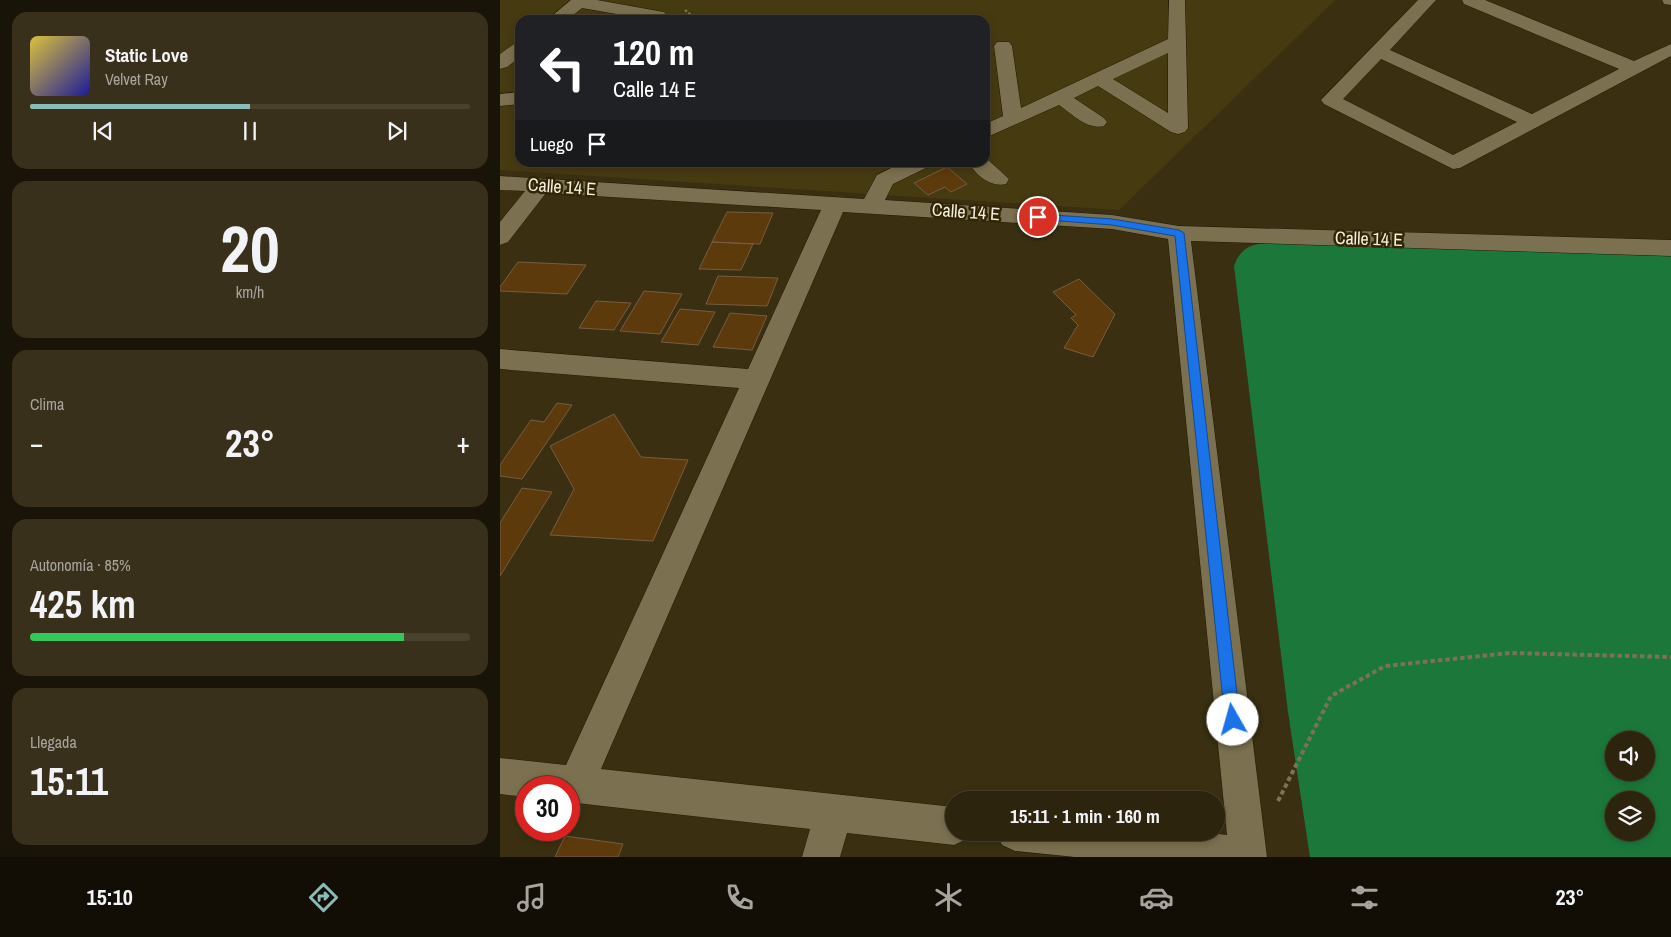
<!DOCTYPE html>
<html lang="es">
<head>
<meta charset="utf-8">
<style>
	:root { --surface:#2c240d; --page:#38301b; --text:#f1f3f6; --muted:#a6a49d; --line:#48412e; --accent:#8bbbb9 }
	body { margin:0; font-family:"Archivo Narrow",sans-serif; background:var(--page); color:var(--text); height:100vh; display:flex; flex-direction:column; font-size:19px; white-space:nowrap }
	* { box-sizing:border-box; margin:0 }
	p { font-size:16px; color:var(--muted) }
	.icon { flex:none; width:28px; height:28px; fill:none; stroke:currentColor; stroke-width:2; stroke-linecap:round; stroke-linejoin:round }
	.map { position:relative; flex:1; overflow:hidden }
	.drawer { display:flex; flex-direction:column; gap:12px; padding:12px; background:#181407; width:500px }
	.drawer>* { flex:none }
	.guide { position:absolute; left:15px; top:15px; width:475px; height:152px; border-radius:15px; box-shadow:0 2px 8px #0003,0 0 0 1px var(--line); background:#202124; color:#fff; overflow:hidden }
	.controls { position:absolute; left:1105px; top:731px; display:grid; gap:10px }
	.controls a { display:grid; place-items:center; width:50px; height:50px; border-radius:50%; background:var(--surface); box-shadow:0 2px 8px #0003,0 0 0 1px var(--line); font-size:25px }
	.speed { position:absolute; left:15px; top:776px; display:flex; gap:10px; font-size:25px; font-weight:700; text-align:center }
	.speed>* { display:grid; place-content:center; width:65px; height:65px; border-radius:50%; background:var(--surface); box-shadow:0 2px 8px #0003,0 0 0 1px var(--line); line-height:1 }
	.speed .limit { border:8px solid #d22; background:#fff; color:#111 }
	.pin { position:absolute; display:grid; place-items:center; width:42px; height:42px; color:#fff; margin:-21px; border:2px solid #fff; border-radius:50%; box-shadow:0 1px 5px #0007 }
	.me { position:absolute; width:55px; margin:-28px; rotate:353deg; stroke-linejoin:round; filter:drop-shadow(0 0 4px #0008) }
	.turn { display:flex; align-items:center; gap:18px; height:105px; padding:0 15px; font-size:22px }
	.turn .icon { width:65px; height:65px; stroke-width:2.5 }
	.turn b { display:block; font-size:35px; line-height:42px }
	.then { display:flex; align-items:center; height:48px; padding:0 15px; background:#0003; gap:10px; font-size:19px }
	.big { font-size:38px; font-weight:800; line-height:1.1 }
	.drawer .card { flex:1; display:flex; flex-direction:column; justify-content:center; gap:8px; min-width:0; padding:0 18px; border-radius:15px; background:var(--page) }
	.drawer .dial { align-items:center; gap:0 }
	.dial b { font-size:65px; line-height:1 }
	.song { display:flex; align-items:center; gap:15px }
	.cover { width:60px; height:60px; border-radius:8px; background:linear-gradient(135deg,hsl(50 70% 55%),hsl(240 70% 35%)) }
	.played { height:5px; border-radius:2px; background:linear-gradient(90deg,var(--accent) 50%,var(--line) 50%) }
	.keys { display:flex; justify-content:space-around; direction:ltr }
	.heat { display:flex; justify-content:space-between; align-items:center; font-size:28px; direction:ltr }
	.charge { height:8px; border-radius:4px; background:linear-gradient(90deg,#34c759 85%,var(--line) 0) }
	.trip { position:absolute; left:445px; top:791px; width:280px; height:50px; border-radius:25px; background:var(--surface); box-shadow:0 2px 8px #0003,0 0 0 1px var(--line); font-weight:800; line-height:50px; text-align:center }
	.menu { display:flex; height:80px; justify-content:space-around; align-items:center; background:#120e05; color:var(--muted) }
	.menu .icon { width:35px; height:35px }
	.menu .on { color:var(--accent) }
	.menu b { font-size:22px; color:var(--text) }
	main { display:flex; flex:1; min-height:0 }
	.map>svg:first-child { display:block }
</style>
</head>
<body>
<main>
<section class="drawer">
<div class="card">
<div class="song"><i class="cover"></i><div><b>Static Love</b><p>Velvet Ray</p></div></div>
<div class="played"></div>
<div class="keys"><svg class="icon" aria-label="previous" viewBox="0 0 24 24"><path d="M18 5L8 12l10 7zM5 5v14"/></svg><svg class="icon" aria-label="pause" viewBox="0 0 24 24"><path d="M8 5v14M16 5v14"/></svg><svg class="icon" aria-label="next" viewBox="0 0 24 24"><path d="M6 5l10 7-10 7zM19 5v14"/></svg></div>
</div>
<div class="card dial"><b>20</b><p>km/h</p></div>
<div class="card"><p>Clima</p>
<div class="heat"><a>−</a><b class="big">23°</b><a>+</a></div>
</div>
<div class="card"><p>Autonomía · 85%</p><b class="big">425 km</b><div class="charge"></div></div>
<div class="card"><p>Llegada</p><b class="big">15:11</b></div>
</section>
<div class="map">
<svg width="1171" height="857" viewBox="0 0 1171 857">
	<rect width="100%" height="100%" fill="#3a3011"/>
	<path fill="#463a11" fill-rule="evenodd" d="M0 0H835L619 210 0 170ZM20 20H485V162H20Z"/>
	<path fill="#1b783a" fill-rule="evenodd" d="M785 242 1171 250V857H810L788 712 734 266C743 240 761 244 785 242ZM1114 740H1146V772H1114ZM1114 800H1146V832H1114Z"/>
	<path fill="#5d3a0b" stroke="#755d44" d="M447 167 467 184 451 192 445 187 428 195 414 183Z
		M227 212 273 213 260 244 212 242Z
		M212 242 253 244 241 270 199 269Z
		M18 262 86 265 67 294 0 291V287Z
		M218 276 278 278 267 306 206 304Z
		M579 279 615 314 593 357 564 348 578 325 571 318 576 315 553 292Z
		M144 291 182 294 160 334 120 331Z
		M96 301 131 303 114 330 79 328Z
		M180 309 215 312 198 345 161 342Z
		M230 313 267 316 252 350 213 347Z
		M57 403 72 405 22 479 0 476V465L31 420 44 422Z
		M114 414 141 457 188 460 153 541 50 535 74 489 50 446Z
		M22 488 52 492 0 576V523Z
		M65 836 123 844 118 857H55Z"/>
	<g fill="none" stroke-linecap="round" stroke-linejoin="round">
		<g stroke="#211800" stroke-width="1">
			<path id="minor" d="M71 0H97L158 11 164 12 172 20H151L82 8 67 20H47Z
				M669 0H685L688 128 685 132 678 134 671 132 598 86 574 98 604 118 607 122 604 126C587 130 572 114 559 105L485 138V124L503 116 494 46 497 42H509L512 46 521 108 668 39ZM668 53V113L613 79Z
				M918 0H936L890 50 1032 114 1119 69 964 4 962 0H985L1134 61 1171 44V56L960 168 953 169 824 104 821 100ZM881 59 1017 122 953 155 843 99Z
				M1162 0H1171V5L1164 4Z
				M20 43V57L7 67 0 69V54L14 44Z
				M20 92V104L0 106V94Z
				M485 157 509 179 506 184C491 188 476 175 468 162H485Z
				M403 162H431L428 167 393 184 385 200 612 215 679 226 1171 240V256L691 241 767 857H575L515 851 502 845 496 832H703L727 835 668 239 612 229 343 212 101 769 454 807V832H470L467 839 454 845 347 833 340 857H302L310 829 76 803 69 802V788H26V797L0 794V758L66 765 239 388 0 369V349L248 369 321 210 46 193 8 242 0 245V222L25 191 0 190V176L364 199 377 175Z"/>
		</g>
		<path stroke="#7b7258" stroke-width="2.5" stroke-dasharray="2.5 2" stroke-linecap="butt" d="M185 10 197 20"/>
		<path stroke="#7b7258" stroke-width="4" stroke-dasharray="4.5 3" stroke-linecap="butt" d="M778 801 831 696 885 666 1010 653 1171 657"/>
		<use href="#minor" fill="#7b704f" fill-rule="evenodd"/>
	</g>
	<path fill="#1a73e8" stroke="#114b97" d="M538 214 612 219 679 230 684 233 740 720 738 725 733 727 728 725 725 720 675 236 612 225 534 219 533 217Z"/>
	<g text-anchor="middle" stroke-width="5" stroke-linejoin="round" paint-order="stroke">
		<g font-size="18" fill="#f5efdd" stroke="#302606">
			<text transform="translate(62 187) rotate(4)" y="6">Calle 14 E</text>
			<text transform="translate(466 212) rotate(4)" y="6">Calle 14 E</text>
			<text transform="translate(869 239) rotate(2)" y="6">Calle 14 E</text>
		</g>
	</g>
</svg>
<div class="controls">
<a><svg class="icon" aria-label="sound" viewBox="0 0 24 24"><path d="M4 9h4l5-4v14l-5-4H4zM17 9q2 3 0 6"/></svg></a>
<a><svg class="icon" aria-label="layers" viewBox="0 0 24 24"><path d="M12 4l9 5-9 5-9-5zM3 14l9 5 9-5"/></svg></a>
</div>
<div class="speed"><div class="limit">30</div></div>
<div class="pin" style="left:538px;top:217px;background:#d93025"><svg class="icon" aria-label="arrive" viewBox="0 0 24 24"><path d="M6 21V4h12l-3 4 3 4H6"/></svg></div>
<svg class="me" style="left:733px;top:720px" viewBox="-20 -20 40 40"><circle r="19" fill="#fff"/><path d="M0-13L10 11 0 6-10 11z" fill="#1a73e8"/></svg>
<div class="trip">15:11 · 1 min · 160 m</div>
<div class="guide">
<div class="turn"><svg class="icon" aria-label="left" viewBox="0 0 24 24"><path d="M17 20v-9H6M10 6l-5 5 5 5"/></svg><div><b>120 m</b>Calle 14 E</div></div>
<div class="then">Luego<svg class="icon" aria-label="arrive" viewBox="0 0 24 24"><path d="M6 21V4h12l-3 4 3 4H6"/></svg></div>
</div>
</div>
</main>
<nav class="menu">
<b>15:10</b>
<svg class="icon on" aria-label="directions" viewBox="0 0 24 24"><path d="M12 3l9 9-9 9-9-9zM9 14v-3h6M13 9l2 2-2 2"/></svg>
<svg class="icon" aria-label="music" viewBox="0 0 24 24"><path d="M9 18V5l10-2v13"/><circle cx="6" cy="18" r="3"/><circle cx="16" cy="16" r="3"/></svg>
<svg class="icon" aria-label="phone" viewBox="0 0 24 24"><path d="M5 4h4l2 5-3 2q2 4 5 5l2-3 5 2v4C11 20 4 13 5 4z"/></svg>
<svg class="icon" aria-label="climate" viewBox="0 0 24 24"><path d="M12 3v18M4 7l16 10M4 17L20 7"/></svg>
<svg class="icon" aria-label="car" viewBox="0 0 24 24"><path d="M5 17H2v-5l4-1 3-4h7l3 4 3 1v5h-3M9 17h6M6 11h13"/><circle cx="7" cy="17" r="2"/><circle cx="17" cy="17" r="2"/></svg>
<svg class="icon" aria-label="filters" viewBox="0 0 24 24"><path d="M4 7h16M4 17h16"/><circle cx="9" cy="7" r="2"/><circle cx="15" cy="17" r="2"/></svg>
<b>23°</b>
</nav>
</body>
</html>
